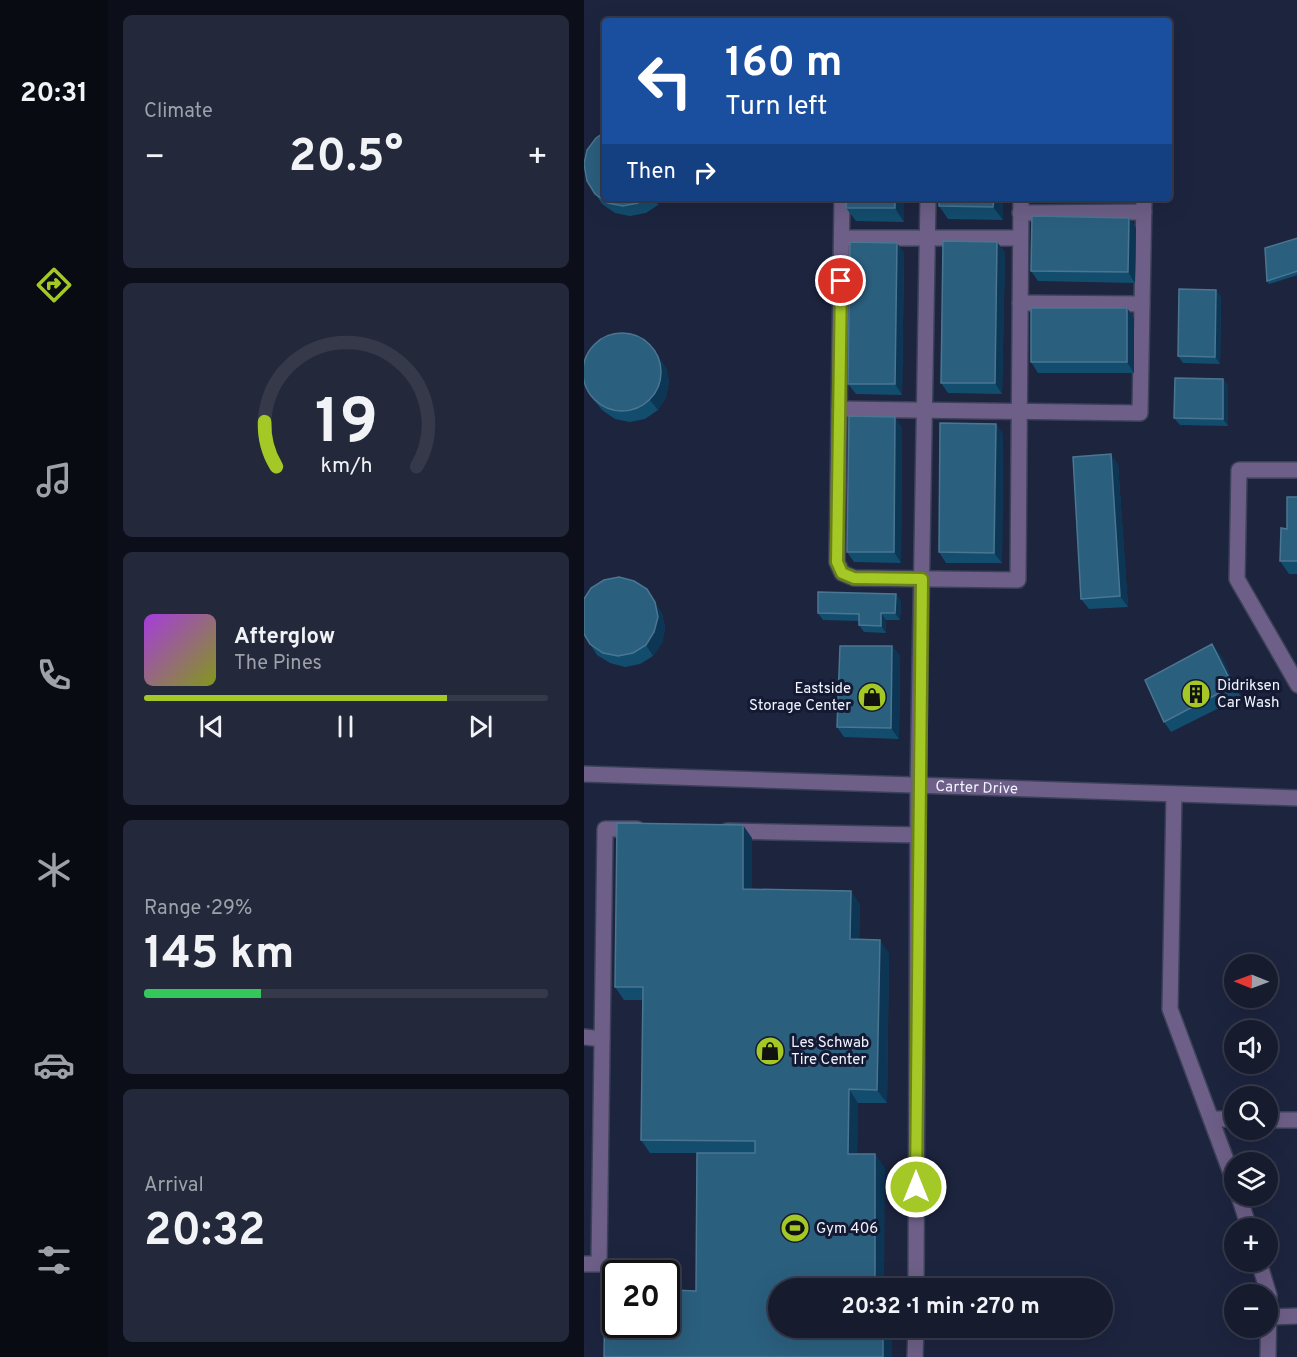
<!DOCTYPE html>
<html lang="en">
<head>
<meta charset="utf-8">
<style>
	:root { --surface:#161b2e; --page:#23283a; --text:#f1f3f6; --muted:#9ea1aa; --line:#35394a; --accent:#a4c825 }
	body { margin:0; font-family:Overpass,sans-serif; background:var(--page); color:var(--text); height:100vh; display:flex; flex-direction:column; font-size:22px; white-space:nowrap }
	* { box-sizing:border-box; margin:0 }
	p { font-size:20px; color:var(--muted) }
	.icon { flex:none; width:33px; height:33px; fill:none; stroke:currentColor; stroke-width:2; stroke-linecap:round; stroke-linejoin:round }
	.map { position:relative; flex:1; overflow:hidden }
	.details { display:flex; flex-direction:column; gap:15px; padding:15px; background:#0c0f19; width:476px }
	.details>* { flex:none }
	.banner { position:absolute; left:18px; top:18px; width:570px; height:183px; border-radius:6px; box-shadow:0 6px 24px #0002,0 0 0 2px var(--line); background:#1a4fa0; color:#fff; overflow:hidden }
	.needle { width:39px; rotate:271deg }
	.controls { position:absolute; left:640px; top:954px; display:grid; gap:12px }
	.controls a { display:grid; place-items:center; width:54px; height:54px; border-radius:50%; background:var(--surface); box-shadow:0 6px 24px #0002,0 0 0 2px var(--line); font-size:30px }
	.speed { position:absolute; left:18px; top:1260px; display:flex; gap:12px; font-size:30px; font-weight:700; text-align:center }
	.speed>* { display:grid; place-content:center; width:78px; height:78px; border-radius:50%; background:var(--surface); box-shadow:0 6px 24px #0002,0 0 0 2px var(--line); line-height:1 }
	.speed .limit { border:3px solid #111; border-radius:9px; background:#fff; color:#111 }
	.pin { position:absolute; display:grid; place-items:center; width:51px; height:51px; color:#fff; margin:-26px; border:3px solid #fff; border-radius:50%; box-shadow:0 2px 6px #0007 }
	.me { position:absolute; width:66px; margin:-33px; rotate:0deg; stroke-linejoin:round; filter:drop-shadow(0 0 4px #0008) }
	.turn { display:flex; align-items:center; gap:21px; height:126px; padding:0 24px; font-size:27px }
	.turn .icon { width:78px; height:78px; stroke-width:2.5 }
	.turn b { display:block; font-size:42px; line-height:51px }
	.then { display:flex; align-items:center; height:57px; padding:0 24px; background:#0003; gap:12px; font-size:22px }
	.big { font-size:45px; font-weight:700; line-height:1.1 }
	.details .widget { flex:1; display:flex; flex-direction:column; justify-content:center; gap:9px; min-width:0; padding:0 21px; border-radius:9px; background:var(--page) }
	.details .dial { align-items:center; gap:0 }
	.dial svg { height:156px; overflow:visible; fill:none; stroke:var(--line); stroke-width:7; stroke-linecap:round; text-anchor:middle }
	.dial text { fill:var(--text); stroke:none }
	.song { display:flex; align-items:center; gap:18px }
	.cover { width:72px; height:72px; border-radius:9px; background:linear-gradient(135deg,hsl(280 70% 55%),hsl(70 70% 35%)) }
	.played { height:6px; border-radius:3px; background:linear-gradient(90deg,var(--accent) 75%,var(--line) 75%) }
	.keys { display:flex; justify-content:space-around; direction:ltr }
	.heat { display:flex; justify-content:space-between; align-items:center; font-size:33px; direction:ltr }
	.charge { height:9px; border-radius:4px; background:linear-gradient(90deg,#34c759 29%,var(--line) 0) }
	.trip { position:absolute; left:184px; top:1278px; width:345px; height:60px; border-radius:30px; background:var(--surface); box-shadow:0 6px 24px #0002,0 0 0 2px var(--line); font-weight:700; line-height:60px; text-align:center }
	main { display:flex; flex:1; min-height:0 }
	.tabs { display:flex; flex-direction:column; width:108px; justify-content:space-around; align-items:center; background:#090b12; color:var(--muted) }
	.tabs .icon { width:42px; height:42px }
	.tabs .on { color:var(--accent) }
	.tabs b { font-size:27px; color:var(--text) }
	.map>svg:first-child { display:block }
</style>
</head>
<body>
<main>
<nav class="tabs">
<b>20:31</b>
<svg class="icon on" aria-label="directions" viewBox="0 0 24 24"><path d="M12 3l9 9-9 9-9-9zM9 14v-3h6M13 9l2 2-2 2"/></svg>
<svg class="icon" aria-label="music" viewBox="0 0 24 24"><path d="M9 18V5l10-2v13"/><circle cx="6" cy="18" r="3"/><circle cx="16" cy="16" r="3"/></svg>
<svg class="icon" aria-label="phone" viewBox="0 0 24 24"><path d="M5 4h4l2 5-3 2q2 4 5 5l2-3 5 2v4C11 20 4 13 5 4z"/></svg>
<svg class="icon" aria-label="climate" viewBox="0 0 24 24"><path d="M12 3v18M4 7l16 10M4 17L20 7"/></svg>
<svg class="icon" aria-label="car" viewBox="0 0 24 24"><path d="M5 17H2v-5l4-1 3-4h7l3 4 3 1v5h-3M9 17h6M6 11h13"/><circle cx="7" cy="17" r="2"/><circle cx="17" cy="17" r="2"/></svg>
<svg class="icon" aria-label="filters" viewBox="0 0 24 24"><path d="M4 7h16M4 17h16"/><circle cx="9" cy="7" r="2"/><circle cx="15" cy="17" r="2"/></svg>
</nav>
<section class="details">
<div class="widget"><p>Climate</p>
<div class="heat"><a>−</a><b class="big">20.5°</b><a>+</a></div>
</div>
<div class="widget dial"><svg viewBox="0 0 100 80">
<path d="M14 69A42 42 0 1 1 86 69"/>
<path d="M14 69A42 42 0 0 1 8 46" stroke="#a4c825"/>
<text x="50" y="56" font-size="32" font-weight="700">19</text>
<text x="50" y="72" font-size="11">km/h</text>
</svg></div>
<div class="widget">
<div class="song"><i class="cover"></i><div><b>Afterglow</b><p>The Pines</p></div></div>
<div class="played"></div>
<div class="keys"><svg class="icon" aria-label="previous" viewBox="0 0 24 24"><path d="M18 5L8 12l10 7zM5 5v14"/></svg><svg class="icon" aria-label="pause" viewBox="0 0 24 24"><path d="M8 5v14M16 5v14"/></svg><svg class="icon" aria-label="next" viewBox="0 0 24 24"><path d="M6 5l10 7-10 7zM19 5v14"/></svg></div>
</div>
<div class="widget"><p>Range · 29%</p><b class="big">145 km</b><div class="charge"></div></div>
<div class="widget"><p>Arrival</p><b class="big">20:32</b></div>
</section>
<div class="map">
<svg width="714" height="1357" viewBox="0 0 714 1357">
	<rect width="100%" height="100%" fill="#1d243e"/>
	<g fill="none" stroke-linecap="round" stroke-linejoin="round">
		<g stroke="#3b4159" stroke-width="18">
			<g id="minor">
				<path d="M258 198 253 562 258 573 270 578 434 580 437 198"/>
				<path d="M436 213 560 212"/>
				<path d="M258 238H436"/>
				<path d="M436 303 558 304"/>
				<path d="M255 409 556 413 560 198"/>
				<path d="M714 470H655L653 579 714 685"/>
				<path id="s1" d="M0 774 714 798"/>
				<path d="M590 794 586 1009 651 1184"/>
				<path d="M143 831 334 835"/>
				<path d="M0 1037 18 1039"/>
				<path d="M627 1119H651"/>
				<path d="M684 1120H714"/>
				<path d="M655 1196 665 1228"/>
				<path d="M675 1262 685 1295 684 1357"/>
				<path d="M0 1264H15L21 829H53"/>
				<path d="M332 1288 334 785 344 198"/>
				<path d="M684 1317 714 1316"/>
				<path d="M331 1357 332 1328"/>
			</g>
		</g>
		<use href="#minor" stroke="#6d5f87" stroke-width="15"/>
	</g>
	<path fill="#134d6e" d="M3 181 21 198H79L74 205 62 213 46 216 31 213 18 204Z
		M263 198H320V222L272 221 262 208Z
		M419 198V220L364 219 355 206Z
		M545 218 552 228 551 283 454 281 447 271Z
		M714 238V275L685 284 683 281Z
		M413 242 421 253 418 394 364 393 357 383Z
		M313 243 320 253 318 395 272 394 264 384Z
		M632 290 637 297 636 364 599 363 594 356Z
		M543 308 550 318V373H454L447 362Z
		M82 367 85 382 82 397 74 410 61 419 46 422 31 419 18 410 10 400Z
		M639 379 644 386V426L596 425 590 418Z
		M412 424 419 435 418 563H362L355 552Z
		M318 427 317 563 270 562 263 552Z
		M534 464 544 607 505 609 497 599Z
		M714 497V574H705L696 561 703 529Z
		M312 594 317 601 316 620H302V633L280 632 275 625V621L239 620 234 613Z
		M78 613 81 628 78 643 69 656 56 664 41 667 26 663 13 655 6 644Z
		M308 646 316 656 315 739 260 737 253 727Z
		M636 654 657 697 587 732 580 722Z
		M168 838V889L276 904 275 939 305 953 303 1103H274L273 1154 301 1168 195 1328H303L308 1335V1357H20L90 1297 112 1291 113 1153H66L57 1140 59 1000H40L31 987Z"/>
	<path fill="#0d3554" d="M70 198H79L74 205Z
		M311 198H320V222L311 208Z
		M410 198H419V220L409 207Z
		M545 218 552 228 551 283 544 272Z
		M413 242 421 253 418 394 411 383Z
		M313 243 320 253 318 395 311 384Z
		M632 290 637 297 636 364 631 357Z
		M543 308 550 318V373L543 362Z
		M66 344 82 367 85 382 82 397 74 410 66 400Z
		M639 379 644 386V426L639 419Z
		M311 417 318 427 317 563 310 552Z
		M412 424 419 435 418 563 410 553Z
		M527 454 534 464 544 607 536 596Z
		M63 589 78 613 81 628 78 643 69 656 62 645Z
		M312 594 317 601 316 620 311 613Z
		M297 613 302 620V633L297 626Z
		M628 644 636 654 657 697 649 686Z
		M308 646 316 656 315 739 307 728Z
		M159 825 168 838V902L159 889Z
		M267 891 276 904 275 952 266 939Z
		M296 940 305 953 303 1103 293 1090Z
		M265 1089 274 1103 273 1168 264 1154Z
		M291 1154 301 1168 300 1288H291Z
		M294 1328H303L308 1335V1357H299Z"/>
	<path fill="#2b5f7e" stroke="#4a7692" stroke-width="1.5" d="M21 132V198H62L54 203 39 206 24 203 11 194 3 181 0 164 3 150 12 138Z
		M263 198H311V208H262Z
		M355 198H410L409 207 355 206Z
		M448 216 545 218 544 272 447 271Z
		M714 238V271L683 281 681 248Z
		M359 241 413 242 411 383H357Z
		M266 242 313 243 311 384H264Z
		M595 289 632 290 631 357 594 356Z
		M447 308H543V362H447Z
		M-1 372a39 39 0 1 1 78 0a39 39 0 1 1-78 0Z
		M591 378 639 379V419L590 418Z
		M265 416 311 417 310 552H263Z
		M356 423 412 424 410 553 355 552Z
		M527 454 536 596 497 599 489 457Z
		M703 497H714V561H696L697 528 703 529Z
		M35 577 50 581 63 589 71 602 74 617 70 632 62 645 49 653 34 656 19 653 6 644 0 634V599L7 588 20 580Z
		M234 592 312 594 311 613H297V626L275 625V614L234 613Z
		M628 644 649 686 580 722 561 680Z
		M256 646H308L307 728 253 727Z
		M33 823 159 825V889L267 891 266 939 296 940 293 1090 265 1089 264 1154H291V1288H195V1328H299V1357H20L21 1297H32V1324H82V1297H90L89 1290 112 1291 113 1153H171V1141L57 1140 59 987H31Z"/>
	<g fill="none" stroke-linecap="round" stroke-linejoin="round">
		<g stroke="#6b8218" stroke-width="15">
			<path id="route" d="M257 281 253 562 258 573 270 578 338 579 332 1187"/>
		</g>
		<use href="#route" stroke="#a4c825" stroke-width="10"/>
	</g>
	<defs>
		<g id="building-disc" transform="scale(1.5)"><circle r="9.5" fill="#a4c825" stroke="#141a33"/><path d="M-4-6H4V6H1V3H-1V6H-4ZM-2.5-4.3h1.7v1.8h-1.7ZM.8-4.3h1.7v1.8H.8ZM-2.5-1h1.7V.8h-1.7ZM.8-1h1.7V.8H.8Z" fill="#111"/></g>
		<g id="shop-disc" transform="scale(1.5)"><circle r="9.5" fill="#a4c825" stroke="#141a33"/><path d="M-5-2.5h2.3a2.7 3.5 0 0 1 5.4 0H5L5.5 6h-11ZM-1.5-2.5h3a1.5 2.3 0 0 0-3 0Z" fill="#111"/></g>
		<g id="stadium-disc" transform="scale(1.5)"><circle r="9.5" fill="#a4c825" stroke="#141a33"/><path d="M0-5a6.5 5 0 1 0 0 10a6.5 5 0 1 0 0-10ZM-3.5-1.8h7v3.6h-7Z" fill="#111"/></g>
	</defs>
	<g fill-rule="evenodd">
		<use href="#building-disc" x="612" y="694"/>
		<use href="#shop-disc" x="288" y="697"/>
		<use href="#shop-disc" x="186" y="1051"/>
		<use href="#stadium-disc" x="211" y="1228"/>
	</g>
	<g text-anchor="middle" stroke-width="6" stroke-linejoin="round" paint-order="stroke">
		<g font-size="15" fill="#f1f4ff" stroke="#141a33" text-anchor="start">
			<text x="633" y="690">Didriksen<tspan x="633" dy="17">Car Wash</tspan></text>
			<text x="267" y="693" text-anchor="end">Eastside<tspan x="267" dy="17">Storage Center</tspan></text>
			<text x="207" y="1047">Les Schwab<tspan x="207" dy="17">Tire Center</tspan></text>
			<text x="232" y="1233">Gym 406</text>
		</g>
		<g font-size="15" fill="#f1f4ff" stroke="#141a33">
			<text dy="5" stroke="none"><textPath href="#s1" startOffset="393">Carter Drive</textPath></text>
		</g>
	</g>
</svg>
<div class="controls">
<a><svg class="needle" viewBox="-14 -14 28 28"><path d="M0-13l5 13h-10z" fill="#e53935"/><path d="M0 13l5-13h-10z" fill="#9ea1aa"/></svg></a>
<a><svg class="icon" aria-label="sound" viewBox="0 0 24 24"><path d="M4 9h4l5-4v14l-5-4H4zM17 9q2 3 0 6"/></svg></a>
<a><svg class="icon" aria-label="search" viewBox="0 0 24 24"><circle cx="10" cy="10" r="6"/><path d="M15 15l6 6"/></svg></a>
<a><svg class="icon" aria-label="layers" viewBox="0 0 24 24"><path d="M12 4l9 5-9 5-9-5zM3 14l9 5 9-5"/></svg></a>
<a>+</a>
<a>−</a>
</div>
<div class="speed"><div class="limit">20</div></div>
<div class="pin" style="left:257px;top:281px;background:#d93025"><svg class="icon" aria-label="arrive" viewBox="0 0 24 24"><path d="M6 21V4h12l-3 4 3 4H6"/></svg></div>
<svg class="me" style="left:332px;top:1187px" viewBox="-20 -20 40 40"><circle r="17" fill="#a4c825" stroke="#fff" stroke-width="3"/><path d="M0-11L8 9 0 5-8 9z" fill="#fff"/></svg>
<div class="trip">20:32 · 1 min · 270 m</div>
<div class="banner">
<div class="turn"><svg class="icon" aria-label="left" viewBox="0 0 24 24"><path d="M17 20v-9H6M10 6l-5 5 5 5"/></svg><div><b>160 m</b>Turn left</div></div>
<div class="then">Then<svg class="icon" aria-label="right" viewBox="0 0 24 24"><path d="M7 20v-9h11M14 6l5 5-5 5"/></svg></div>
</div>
</div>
</main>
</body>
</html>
